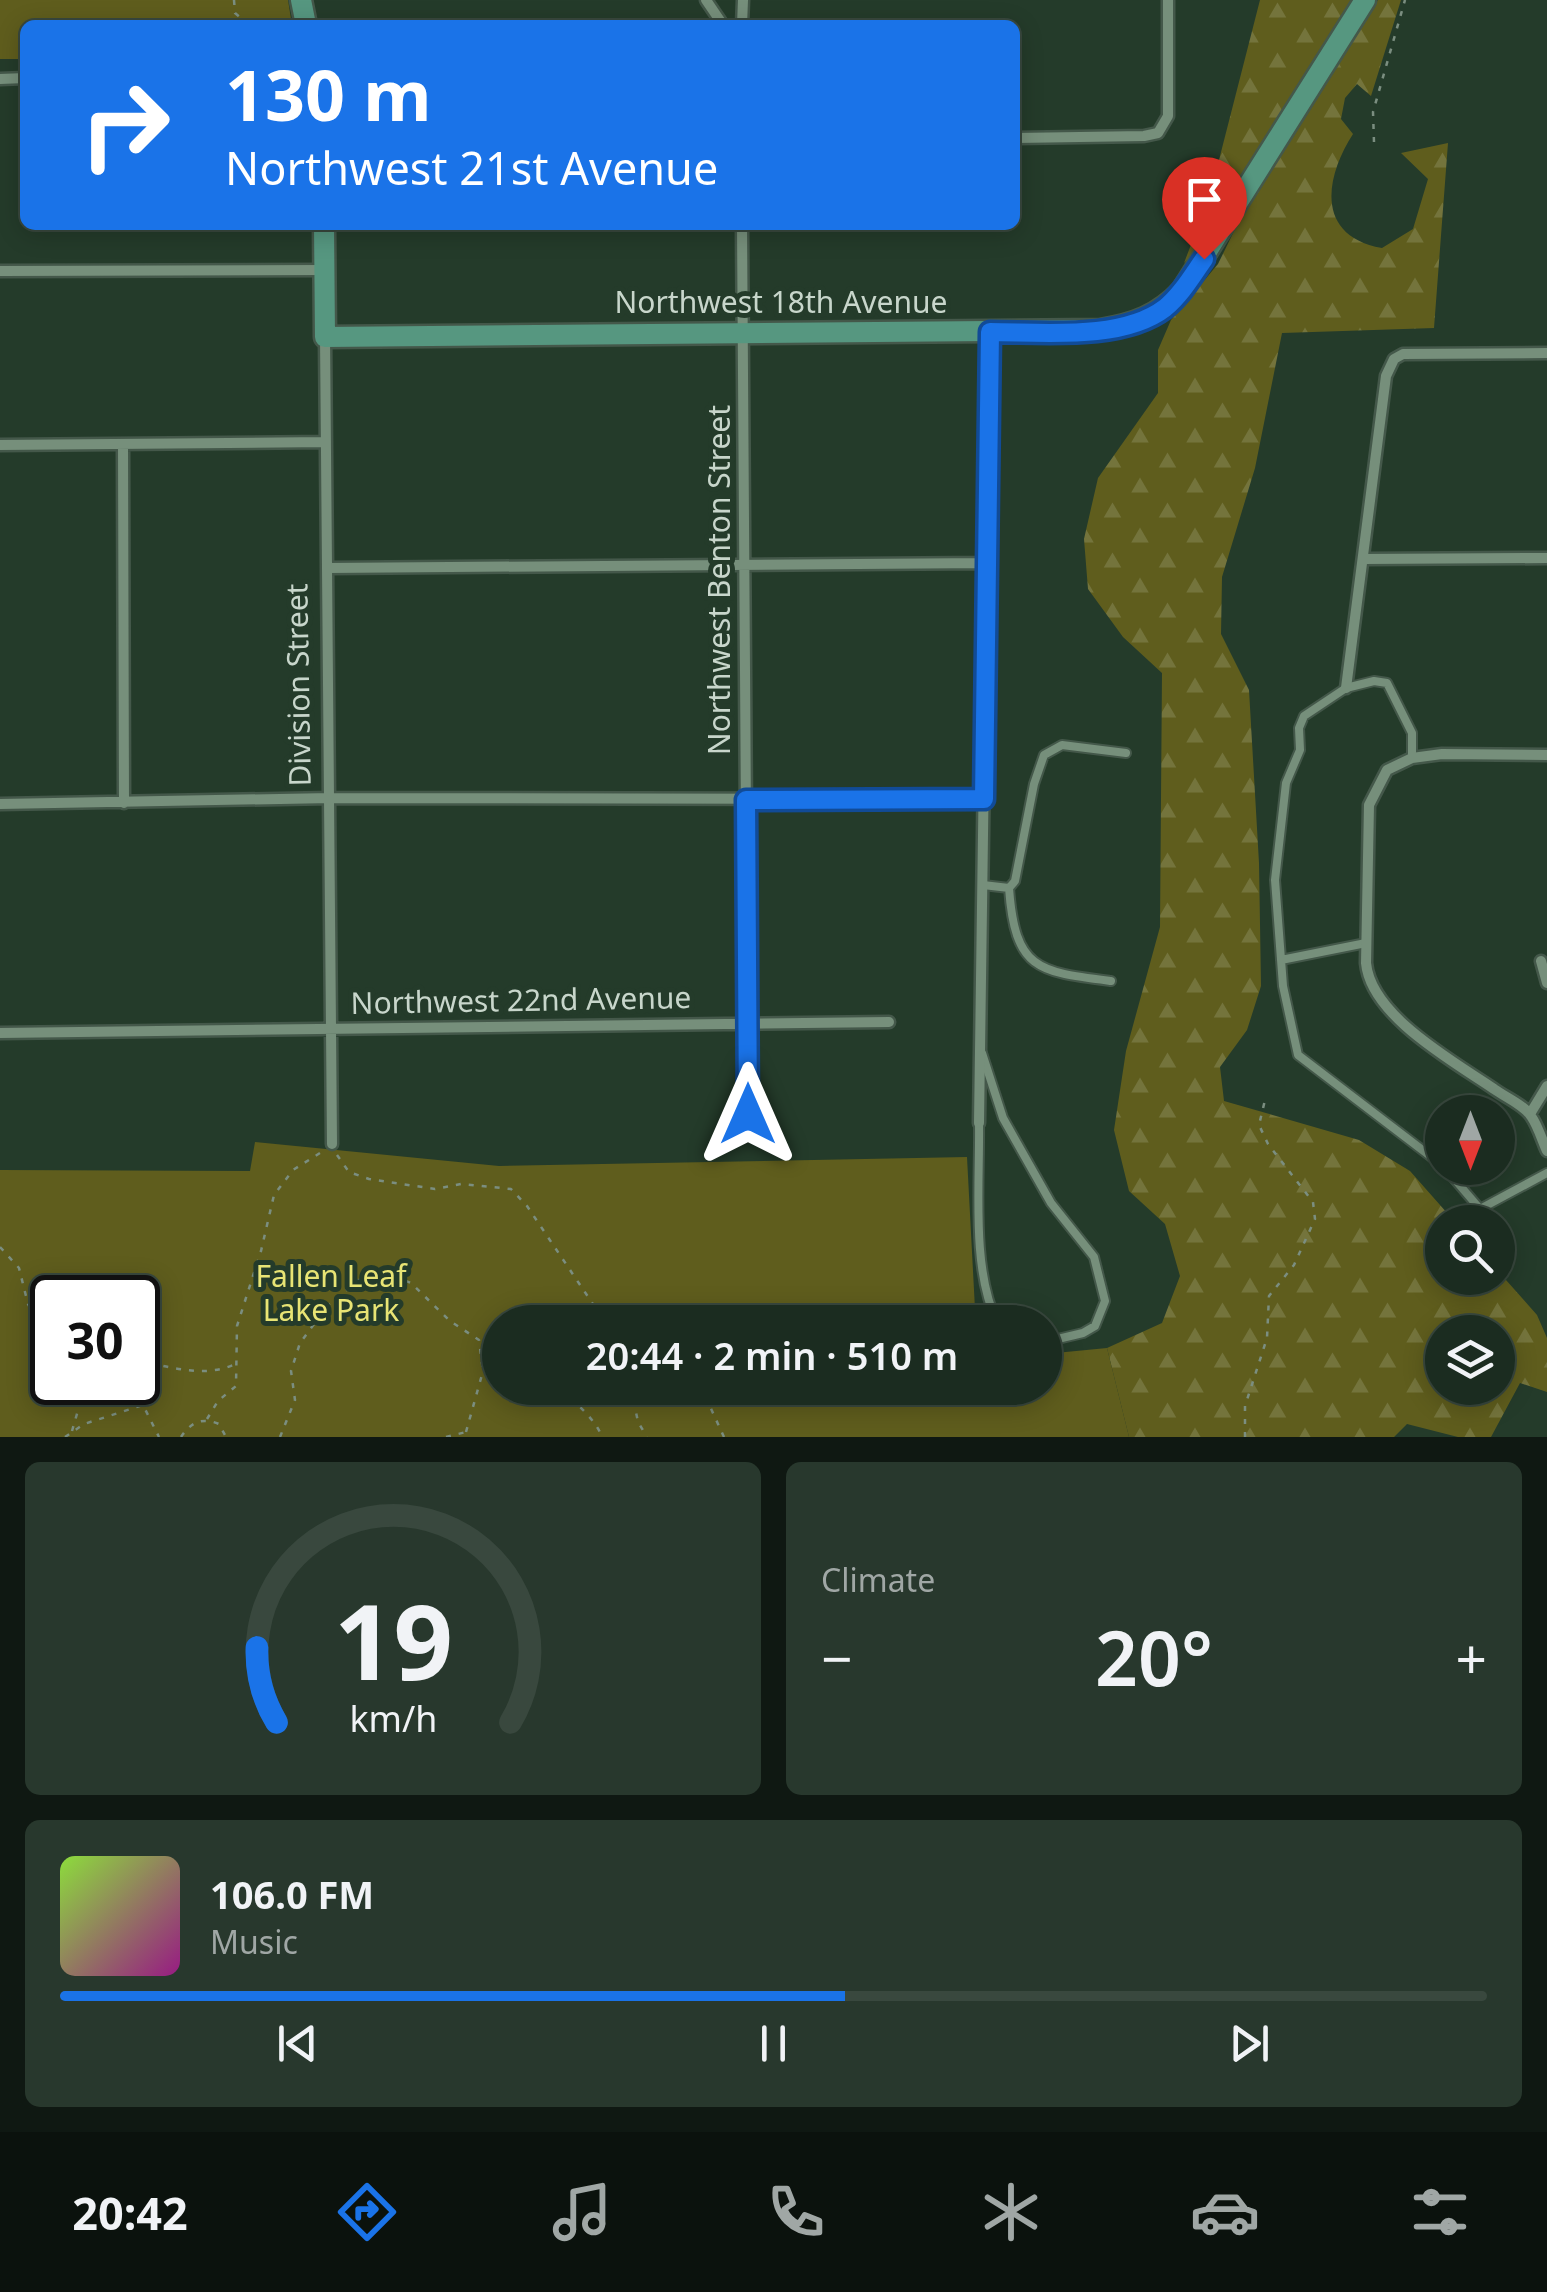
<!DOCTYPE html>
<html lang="en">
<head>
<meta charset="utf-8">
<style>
	:root { --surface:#1b2c20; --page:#28382d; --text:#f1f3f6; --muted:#a0a7a5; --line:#39483e; --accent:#1a73e8 }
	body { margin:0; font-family:"Noto Sans",sans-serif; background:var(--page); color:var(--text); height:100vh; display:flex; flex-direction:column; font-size:38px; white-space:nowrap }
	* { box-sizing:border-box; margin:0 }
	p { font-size:32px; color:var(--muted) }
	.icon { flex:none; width:55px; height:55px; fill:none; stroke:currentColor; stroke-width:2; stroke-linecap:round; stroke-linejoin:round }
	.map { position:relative; height:1437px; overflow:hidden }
	.details { display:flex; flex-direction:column; gap:25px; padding:25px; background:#0f1812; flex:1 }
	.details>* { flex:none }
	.banner { position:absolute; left:20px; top:20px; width:1000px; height:210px; border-radius:15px; box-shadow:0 5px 25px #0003,0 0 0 2px var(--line); background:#1a73e8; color:#fff; overflow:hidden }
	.needle { width:65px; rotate:180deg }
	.fabs { position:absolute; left:1425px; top:1095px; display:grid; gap:20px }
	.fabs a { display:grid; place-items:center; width:90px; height:90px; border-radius:50%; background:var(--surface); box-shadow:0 5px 25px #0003,0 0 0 2px var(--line); font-size:50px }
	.speed { position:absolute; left:30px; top:1275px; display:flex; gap:20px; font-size:50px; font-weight:700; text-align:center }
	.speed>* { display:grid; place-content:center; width:130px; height:130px; border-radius:50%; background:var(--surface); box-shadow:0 5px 25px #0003,0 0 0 2px var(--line); line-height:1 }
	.speed .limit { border:5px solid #111; border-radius:15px; background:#fff; color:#111 }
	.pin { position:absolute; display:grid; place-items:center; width:85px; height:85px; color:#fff; margin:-102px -42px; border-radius:50% 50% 50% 0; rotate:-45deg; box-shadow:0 0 10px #0007 }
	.pin .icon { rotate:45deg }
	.me { position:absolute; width:110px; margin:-55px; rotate:0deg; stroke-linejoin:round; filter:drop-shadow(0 0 8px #0008) }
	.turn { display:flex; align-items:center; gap:35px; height:210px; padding:0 40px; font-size:45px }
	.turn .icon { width:130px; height:130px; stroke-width:2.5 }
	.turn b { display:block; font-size:70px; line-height:85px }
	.big { font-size:75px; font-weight:600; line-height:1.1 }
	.details .widget { flex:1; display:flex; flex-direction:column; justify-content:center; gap:15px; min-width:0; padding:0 35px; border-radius:15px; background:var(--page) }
	.details .dial { align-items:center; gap:0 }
	.dial svg { height:260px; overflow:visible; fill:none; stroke:var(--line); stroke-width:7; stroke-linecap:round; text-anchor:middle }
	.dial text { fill:var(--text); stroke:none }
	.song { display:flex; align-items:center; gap:30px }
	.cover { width:120px; height:120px; border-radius:15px; background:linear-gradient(135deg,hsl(90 70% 55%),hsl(310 70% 35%)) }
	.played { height:10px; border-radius:5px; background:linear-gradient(90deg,var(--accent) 55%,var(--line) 55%) }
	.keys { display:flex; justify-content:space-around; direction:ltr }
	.heat { display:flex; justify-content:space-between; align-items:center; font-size:55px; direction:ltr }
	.details .tiles { flex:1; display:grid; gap:25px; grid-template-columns:1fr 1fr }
	.widget:last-child { grid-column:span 2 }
	.trip { position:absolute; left:482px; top:1305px; width:580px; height:100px; border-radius:50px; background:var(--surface); box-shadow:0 5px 25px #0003,0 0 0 2px var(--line); font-weight:600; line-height:100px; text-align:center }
	.tabs { display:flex; height:160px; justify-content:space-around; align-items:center; background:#0b120d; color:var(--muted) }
	.tabs .icon { width:70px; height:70px }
	.tabs .on { color:var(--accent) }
	.tabs b { font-size:45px; color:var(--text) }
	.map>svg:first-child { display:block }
</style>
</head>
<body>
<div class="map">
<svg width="1547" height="1437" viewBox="0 0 1547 1437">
	<defs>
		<pattern id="forest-firs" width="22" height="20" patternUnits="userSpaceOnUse" patternTransform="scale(2.5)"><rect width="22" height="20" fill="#5f5d1d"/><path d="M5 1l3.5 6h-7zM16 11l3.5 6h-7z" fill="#74743c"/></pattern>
	</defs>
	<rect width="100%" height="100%" fill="#243b2a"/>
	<path fill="url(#forest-firs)" fill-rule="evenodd" d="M1260 0H1359L1196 252 1184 263 1210 195Z
		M1378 0H1401L1371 96 1357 84 1345 98 1341 119 1353 134C1324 179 1316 236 1382 248L1413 229 1428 179 1401 153 1448 143 1434 328 1282 333 1255 468 1222 577 1221 634 1249 690 1259 863 1261 986 1247 1030 1220 1067 1224 1101 1359 1140 1410 1171 1455 1222H1442V1278H1498V1271L1537 1315 1547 1338V1392L1520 1383 1491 1437H1458L1407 1424 1394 1437H1129L1107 1348 1162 1323 1180 1276 1165 1224 1129 1191 1114 1130 1126 1051 1160 927 1162 673 1123 637 1088 589 1084 539 1098 478 1158 393V350L1171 320 1218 264 1236 227 1282 148ZM1442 1332H1498V1388H1442Z"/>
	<path fill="#5f5d1d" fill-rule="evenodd" d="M0 0H288L292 25H25V59H0Z
		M255 1142 499 1166 967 1157 975 1309 986 1322H500V1388H1045V1354L1107 1348 1129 1437H0V1170L250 1171ZM52 1298H138V1382H52Z"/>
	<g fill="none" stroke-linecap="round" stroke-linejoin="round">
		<g stroke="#44584a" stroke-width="12">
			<path id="lane" d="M1412 758V733L1387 683 1374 681 1346 688 1304 716 1299 728 1300 750 1286 783 1275 880 1283 986 1298 1055 1442 1165
				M983 885 1009 888 1015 881 1034 784 1044 755 1062 745 1126 753
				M1009 888C1015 970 1038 972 1111 981
				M1281 960 1366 943
				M982 1053 1003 1118 1051 1203 1094 1257 1105 1301 1095 1326 1083 1333 1045 1342
				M979 1123C980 1183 971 1268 997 1322
				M1445 1168 1480 1209 1547 1173"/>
		</g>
		<g stroke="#44584a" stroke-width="15">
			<path id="street" d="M706 0 723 25
				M742 25 743 0
				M0 79 25 78
				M1015 138 1144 136 1158 133 1168 116V0
				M742 225 748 1115
				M0 271 324 270
				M325 337 332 1144
				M123 444 124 803
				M0 445 326 442
				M1363 559 1547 558
				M328 568 985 563
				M1346 688 1386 376 1394 359 1403 354 1547 353
				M1547 755 1442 754 1412 758 1387 770 1369 805 1366 963C1371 1016 1453 1061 1494 1089 1505 1097 1524 1105 1531 1116 1538 1126 1542 1140 1547 1151
				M0 804 331 798 984 799
				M1541 961 1547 983
				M0 1033 889 1022
				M1530 1114 1547 1086
				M979 1123 990 331"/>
		</g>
		<g stroke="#44584a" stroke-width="25">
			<path id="secondary" d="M301 0 306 25
				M324 225 325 337 1100 330C1134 325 1158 316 1182 291L1365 0"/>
		</g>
		<path stroke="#7b8e80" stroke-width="2.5" stroke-dasharray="5 8" stroke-linecap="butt" d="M234 0 235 13 249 25
			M1374 142 1373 112 1405 0
			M337 1155 349 1172 369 1179 435 1189 461 1184 511 1189 527 1206 605 1322
			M0 1247 19 1268 28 1304 52 1350
			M645 1322 643 1315 651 1308 662 1313 667 1322
			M138 1360C169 1367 203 1378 233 1365
			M85 1382C98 1399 123 1394 141 1404
			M563 1388C576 1405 595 1418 602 1437
			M631 1388 638 1422 647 1437
			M696 1388 707 1400 724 1437
			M207 1419 218 1401 236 1386 237 1326 261 1251 274 1195 293 1170 320 1153
			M72 1431 79 1407 94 1382
			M466 1432 483 1371 500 1367
			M65 1437 84 1424 143 1405 159 1437
			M181 1437C191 1422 202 1417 219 1424L226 1437
			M280 1437 295 1400 291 1371 300 1343 328 1305 359 1280 388 1274 411 1283 450 1321 479 1340 483 1371
			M446 1437 466 1432 467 1437
			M1245 1437V1406L1267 1338 1269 1296 1294 1265 1315 1219 1313 1202 1268 1144 1259 1125 1265 1100"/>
		<use href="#lane" stroke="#768f7b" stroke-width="8"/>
		<use href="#street" stroke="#768f7b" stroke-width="10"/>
		<use href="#secondary" stroke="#569780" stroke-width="20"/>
	</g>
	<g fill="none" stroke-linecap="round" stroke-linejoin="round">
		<g stroke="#114b97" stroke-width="25">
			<path id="route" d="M748 1114 746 800 984 799 990 332C1042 332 1122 341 1165 308 1181 295 1192 276 1204 259"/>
		</g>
		<use href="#route" stroke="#1a73e8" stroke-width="18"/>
	</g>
	<g text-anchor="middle" stroke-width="10" stroke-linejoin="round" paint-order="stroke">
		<g font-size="30" fill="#c8d6cb" stroke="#243b2a">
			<text x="781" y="313">Northwest 18th Avenue</text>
			<text transform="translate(720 580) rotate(-90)" y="10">Northwest Benton Street</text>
			<text transform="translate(299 685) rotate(-91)" y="10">Division Street</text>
			<text transform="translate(521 1001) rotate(-1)" y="10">Northwest 22nd Avenue</text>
		</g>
		<g font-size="30" fill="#e8e474" stroke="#243b2a">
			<text x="331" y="1287">Fallen Leaf<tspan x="331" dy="34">Lake Park</tspan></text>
		</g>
	</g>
</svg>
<div class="fabs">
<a><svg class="needle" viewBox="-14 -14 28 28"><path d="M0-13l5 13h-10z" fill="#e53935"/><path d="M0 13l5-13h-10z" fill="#a0a7a5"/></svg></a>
<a><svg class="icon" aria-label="search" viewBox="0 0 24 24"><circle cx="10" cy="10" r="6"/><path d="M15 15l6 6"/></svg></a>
<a><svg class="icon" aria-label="layers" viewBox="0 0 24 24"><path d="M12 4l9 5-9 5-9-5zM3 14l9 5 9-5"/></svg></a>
</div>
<div class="speed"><div class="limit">30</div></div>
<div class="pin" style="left:1204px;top:259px;background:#d93025"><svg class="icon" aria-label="arrive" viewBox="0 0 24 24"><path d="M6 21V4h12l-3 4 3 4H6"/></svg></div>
<svg class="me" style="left:748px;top:1114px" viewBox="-20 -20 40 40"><path d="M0-17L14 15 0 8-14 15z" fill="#1a73e8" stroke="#fff" stroke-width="4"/></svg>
<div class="trip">20:44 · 2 min · 510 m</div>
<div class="banner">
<div class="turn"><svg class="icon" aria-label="right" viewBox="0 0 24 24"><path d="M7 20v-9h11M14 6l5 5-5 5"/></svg><div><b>130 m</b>Northwest 21st Avenue</div></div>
</div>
</div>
<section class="details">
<div class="tiles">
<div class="widget dial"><svg viewBox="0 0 100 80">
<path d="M14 69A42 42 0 1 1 86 69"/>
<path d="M14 69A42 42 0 0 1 8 46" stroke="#1a73e8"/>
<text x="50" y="56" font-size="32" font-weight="700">19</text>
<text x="50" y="72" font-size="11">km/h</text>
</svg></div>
<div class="widget"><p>Climate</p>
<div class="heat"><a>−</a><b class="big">20°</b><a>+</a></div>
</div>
<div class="widget">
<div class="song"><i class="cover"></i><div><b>106.0 FM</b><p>Music</p></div></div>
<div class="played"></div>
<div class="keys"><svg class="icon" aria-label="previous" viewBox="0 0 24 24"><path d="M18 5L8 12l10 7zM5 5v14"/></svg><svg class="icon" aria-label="pause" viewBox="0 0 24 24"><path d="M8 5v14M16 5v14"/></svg><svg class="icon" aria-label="next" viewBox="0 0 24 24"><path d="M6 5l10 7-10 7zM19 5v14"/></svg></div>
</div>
</div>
</section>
<nav class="tabs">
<b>20:42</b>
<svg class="icon on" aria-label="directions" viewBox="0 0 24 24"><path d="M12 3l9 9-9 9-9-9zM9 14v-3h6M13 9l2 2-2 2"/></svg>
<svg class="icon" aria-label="music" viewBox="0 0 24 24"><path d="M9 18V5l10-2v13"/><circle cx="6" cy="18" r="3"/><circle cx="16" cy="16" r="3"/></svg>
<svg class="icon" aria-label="phone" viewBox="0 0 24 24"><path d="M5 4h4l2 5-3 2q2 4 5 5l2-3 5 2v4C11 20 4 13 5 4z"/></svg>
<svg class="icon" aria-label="climate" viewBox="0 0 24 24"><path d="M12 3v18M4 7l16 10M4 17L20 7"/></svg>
<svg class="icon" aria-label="car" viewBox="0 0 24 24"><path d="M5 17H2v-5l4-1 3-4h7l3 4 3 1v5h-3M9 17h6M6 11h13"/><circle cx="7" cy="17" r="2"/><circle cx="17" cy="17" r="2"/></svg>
<svg class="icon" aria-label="filters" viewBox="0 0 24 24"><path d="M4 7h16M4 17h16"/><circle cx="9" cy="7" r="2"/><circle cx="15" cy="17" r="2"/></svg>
</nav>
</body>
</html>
